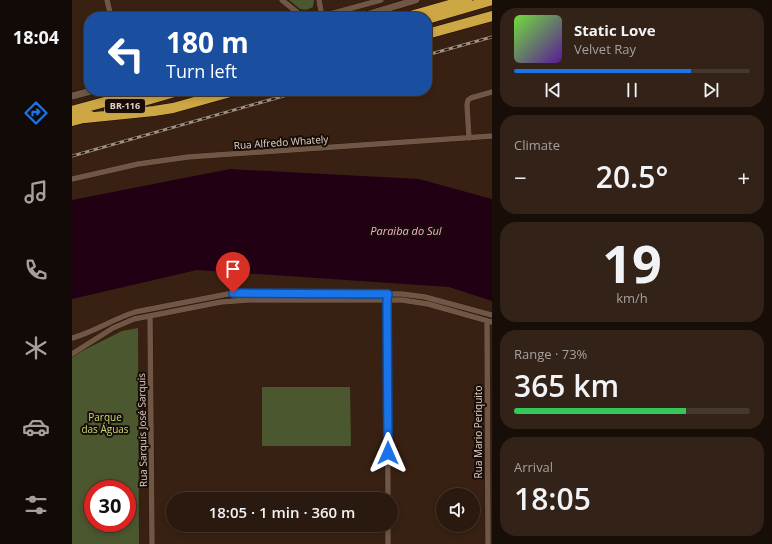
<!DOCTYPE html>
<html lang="en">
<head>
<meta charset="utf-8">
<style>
	:root { --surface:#2a190e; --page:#322217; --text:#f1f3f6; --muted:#a5a09e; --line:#46382e; --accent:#1a73e8 }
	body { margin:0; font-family:"Open Sans",sans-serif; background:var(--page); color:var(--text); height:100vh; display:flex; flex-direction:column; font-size:15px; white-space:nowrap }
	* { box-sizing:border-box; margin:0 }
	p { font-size:13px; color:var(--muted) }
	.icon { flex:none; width:22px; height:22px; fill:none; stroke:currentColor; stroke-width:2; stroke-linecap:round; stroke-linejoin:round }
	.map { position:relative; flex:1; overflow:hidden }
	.side { display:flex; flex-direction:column; gap:8px; padding:8px; background:#170e08; width:280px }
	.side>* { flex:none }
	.top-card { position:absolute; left:12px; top:12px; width:348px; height:84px; border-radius:16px; box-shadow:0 2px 6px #0003,0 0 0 1px var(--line); background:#1a4fa0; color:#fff; overflow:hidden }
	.controls { position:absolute; left:364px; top:488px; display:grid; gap:8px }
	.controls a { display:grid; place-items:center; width:44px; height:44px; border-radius:50%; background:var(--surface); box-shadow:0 2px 6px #0003,0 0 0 1px var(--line); font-size:20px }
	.speed { position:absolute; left:12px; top:480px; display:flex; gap:8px; font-size:20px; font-weight:700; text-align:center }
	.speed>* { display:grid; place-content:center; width:52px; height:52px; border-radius:50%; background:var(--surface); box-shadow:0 2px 6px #0003,0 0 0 1px var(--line); line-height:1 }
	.speed .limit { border:6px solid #d22; background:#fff; color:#111 }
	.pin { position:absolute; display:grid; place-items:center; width:34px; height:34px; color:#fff; margin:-41px -17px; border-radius:50% 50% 50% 0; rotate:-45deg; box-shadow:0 0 4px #0007 }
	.pin .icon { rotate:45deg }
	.me { position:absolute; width:44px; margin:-22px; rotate:0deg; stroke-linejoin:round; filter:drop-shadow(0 0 3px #0008) }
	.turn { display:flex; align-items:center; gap:14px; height:84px; padding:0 16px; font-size:18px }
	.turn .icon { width:52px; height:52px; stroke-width:2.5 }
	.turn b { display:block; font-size:28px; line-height:34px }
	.big { font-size:30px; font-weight:600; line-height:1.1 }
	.side .card { flex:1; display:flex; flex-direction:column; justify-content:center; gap:6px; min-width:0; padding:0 14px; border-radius:16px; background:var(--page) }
	.side .dial { align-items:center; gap:0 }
	.dial b { font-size:52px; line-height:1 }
	.song { display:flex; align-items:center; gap:12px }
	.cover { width:48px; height:48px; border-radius:6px; background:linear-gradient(135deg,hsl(100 70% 55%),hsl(270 70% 35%)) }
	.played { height:4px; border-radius:2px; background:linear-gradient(90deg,var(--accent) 75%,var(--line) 75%) }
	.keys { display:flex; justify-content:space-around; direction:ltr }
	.heat { display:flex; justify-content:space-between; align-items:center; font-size:22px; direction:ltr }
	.charge { height:6px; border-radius:3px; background:linear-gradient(90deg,#34c759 73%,var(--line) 0) }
	.trip { position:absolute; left:94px; top:492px; width:232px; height:40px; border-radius:20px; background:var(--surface); box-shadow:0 2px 6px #0003,0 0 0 1px var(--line); font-weight:600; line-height:40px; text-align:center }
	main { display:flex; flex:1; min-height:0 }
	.tab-bar { display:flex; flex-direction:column; width:72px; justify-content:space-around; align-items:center; background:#110a06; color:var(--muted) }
	.tab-bar .icon { width:28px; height:28px }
	.tab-bar .selected { color:var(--accent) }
	.tab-bar b { font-size:18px; color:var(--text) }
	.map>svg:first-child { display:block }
</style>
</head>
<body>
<main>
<nav class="tab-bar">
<b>18:04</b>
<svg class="icon selected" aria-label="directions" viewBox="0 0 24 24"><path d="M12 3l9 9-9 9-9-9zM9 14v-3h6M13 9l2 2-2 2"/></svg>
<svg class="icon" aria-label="music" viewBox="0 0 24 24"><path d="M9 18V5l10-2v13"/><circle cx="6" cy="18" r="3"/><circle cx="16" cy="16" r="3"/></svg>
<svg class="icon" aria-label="phone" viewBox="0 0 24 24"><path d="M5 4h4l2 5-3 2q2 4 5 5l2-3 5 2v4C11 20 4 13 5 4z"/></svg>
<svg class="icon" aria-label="climate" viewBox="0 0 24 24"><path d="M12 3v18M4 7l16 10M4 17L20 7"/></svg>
<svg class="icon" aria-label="car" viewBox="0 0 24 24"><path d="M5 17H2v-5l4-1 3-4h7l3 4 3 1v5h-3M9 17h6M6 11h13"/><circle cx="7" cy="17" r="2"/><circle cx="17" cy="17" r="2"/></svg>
<svg class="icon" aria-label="filters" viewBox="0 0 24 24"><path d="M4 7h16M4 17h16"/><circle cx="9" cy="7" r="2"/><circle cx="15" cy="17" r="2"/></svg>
</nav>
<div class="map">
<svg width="420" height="544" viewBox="0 0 420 544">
	<rect width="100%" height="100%" fill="#382112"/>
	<path fill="#4b572e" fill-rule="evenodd" d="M217 0H242L241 7 234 10 228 9Z
		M66 328 67 544H0V356L50 331ZM21 489H55V523H21Z
		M190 387H278L279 446H190Z"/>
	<path fill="#220014" d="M158 169 347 179 420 199V301L377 287 125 270 0 299V200Z"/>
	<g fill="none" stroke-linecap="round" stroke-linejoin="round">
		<g stroke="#1e0a00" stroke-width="6">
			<path id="minor" d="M35 0 39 17
				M210 0 231 17
				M247 0 250 17
				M247 17 309 0
				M397 138 395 105 396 100 399 98 420 92
				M0 179 66 164 116 157 420 136
				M315 298 316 499
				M78 316 80 544
				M415 321 416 544
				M0 338C22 332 41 319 63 312L161 293 330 294 353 297 420 315
				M0 354 41 328 62 319 149 302 176 300H330L356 304 420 322
				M316 525V544"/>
		</g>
		<g stroke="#1e0a00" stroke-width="8">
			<path id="tertiary" d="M287 17 344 0
				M0 96 19 91"/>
		</g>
		<g stroke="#1e0a00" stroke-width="11">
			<path id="motorway" d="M335 17 395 0
				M355 19 420 0
				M355 34 420 16
				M0 111 73 91
				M37 111 106 91
				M13 118 82 111 101 108 162 91
				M0 121 19 116"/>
		</g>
		<use href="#minor" stroke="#705645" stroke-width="5.5"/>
		<use href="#tertiary" stroke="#705645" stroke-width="7"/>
		<use href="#motorway" stroke="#cca744" stroke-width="10"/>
		<g stroke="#a18f83" stroke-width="3">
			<path id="rail" d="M355 55 420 37
				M0 156 229 91"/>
		</g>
		<use href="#rail" stroke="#180e07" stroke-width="1.5" stroke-dasharray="4.5" stroke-linecap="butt"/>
	</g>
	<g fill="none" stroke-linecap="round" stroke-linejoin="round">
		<g stroke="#114b97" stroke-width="10">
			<path id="route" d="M161 293 316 294 315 300 316 453"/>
		</g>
		<use href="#route" stroke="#1a73e8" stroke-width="7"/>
	</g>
	<g text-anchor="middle" stroke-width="4" stroke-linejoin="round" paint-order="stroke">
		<rect fill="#180e07" stroke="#a5978e" stroke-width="1" x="33" y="99" width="40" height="14" rx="3"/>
		<g font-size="9" font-weight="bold" fill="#e1d2c8">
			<text x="53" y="109">BR-116</text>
		</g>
		<g font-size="10" fill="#e1d2c8" stroke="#180e07">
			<text transform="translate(209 142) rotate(-4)" y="4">Rua Alfredo Whately</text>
			<text transform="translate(70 430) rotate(-91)" y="4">Rua Sarquis José Sarquis</text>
			<text transform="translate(406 432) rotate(-90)" y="4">Rua Mario Periquito</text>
		</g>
		<g font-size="10" fill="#c1dc79" stroke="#180e07">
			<text x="33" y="421">Parque<tspan x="33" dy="12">das Águas</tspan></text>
		</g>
		<g font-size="11" font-style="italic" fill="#fbadd5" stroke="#180e07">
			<text x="334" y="235">Paraiba do Sul</text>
		</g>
	</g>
</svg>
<div class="controls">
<a><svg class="icon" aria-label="sound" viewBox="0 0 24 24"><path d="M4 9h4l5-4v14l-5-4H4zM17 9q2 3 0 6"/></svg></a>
</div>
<div class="speed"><div class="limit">30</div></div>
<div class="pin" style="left:161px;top:293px;background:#d93025"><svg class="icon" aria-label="arrive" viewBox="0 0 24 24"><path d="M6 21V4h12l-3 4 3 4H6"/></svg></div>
<svg class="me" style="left:316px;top:453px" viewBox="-20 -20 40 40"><path d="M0-17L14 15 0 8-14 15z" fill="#1a73e8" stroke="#fff" stroke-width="4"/></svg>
<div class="trip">18:05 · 1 min · 360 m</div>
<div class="top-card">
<div class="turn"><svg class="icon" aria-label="left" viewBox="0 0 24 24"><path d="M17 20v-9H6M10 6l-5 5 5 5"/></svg><div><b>180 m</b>Turn left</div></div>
</div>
</div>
<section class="side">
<div class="card">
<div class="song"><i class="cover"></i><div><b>Static Love</b><p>Velvet Ray</p></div></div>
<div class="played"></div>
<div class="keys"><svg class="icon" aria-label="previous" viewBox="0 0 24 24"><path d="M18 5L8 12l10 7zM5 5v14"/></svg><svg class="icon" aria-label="pause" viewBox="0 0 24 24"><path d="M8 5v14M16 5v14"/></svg><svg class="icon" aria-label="next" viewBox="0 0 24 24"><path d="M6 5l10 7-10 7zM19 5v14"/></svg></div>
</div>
<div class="card"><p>Climate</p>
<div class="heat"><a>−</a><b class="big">20.5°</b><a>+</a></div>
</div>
<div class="card dial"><b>19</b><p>km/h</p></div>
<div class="card"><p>Range · 73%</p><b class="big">365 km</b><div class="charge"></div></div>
<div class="card"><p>Arrival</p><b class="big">18:05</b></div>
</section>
</main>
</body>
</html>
